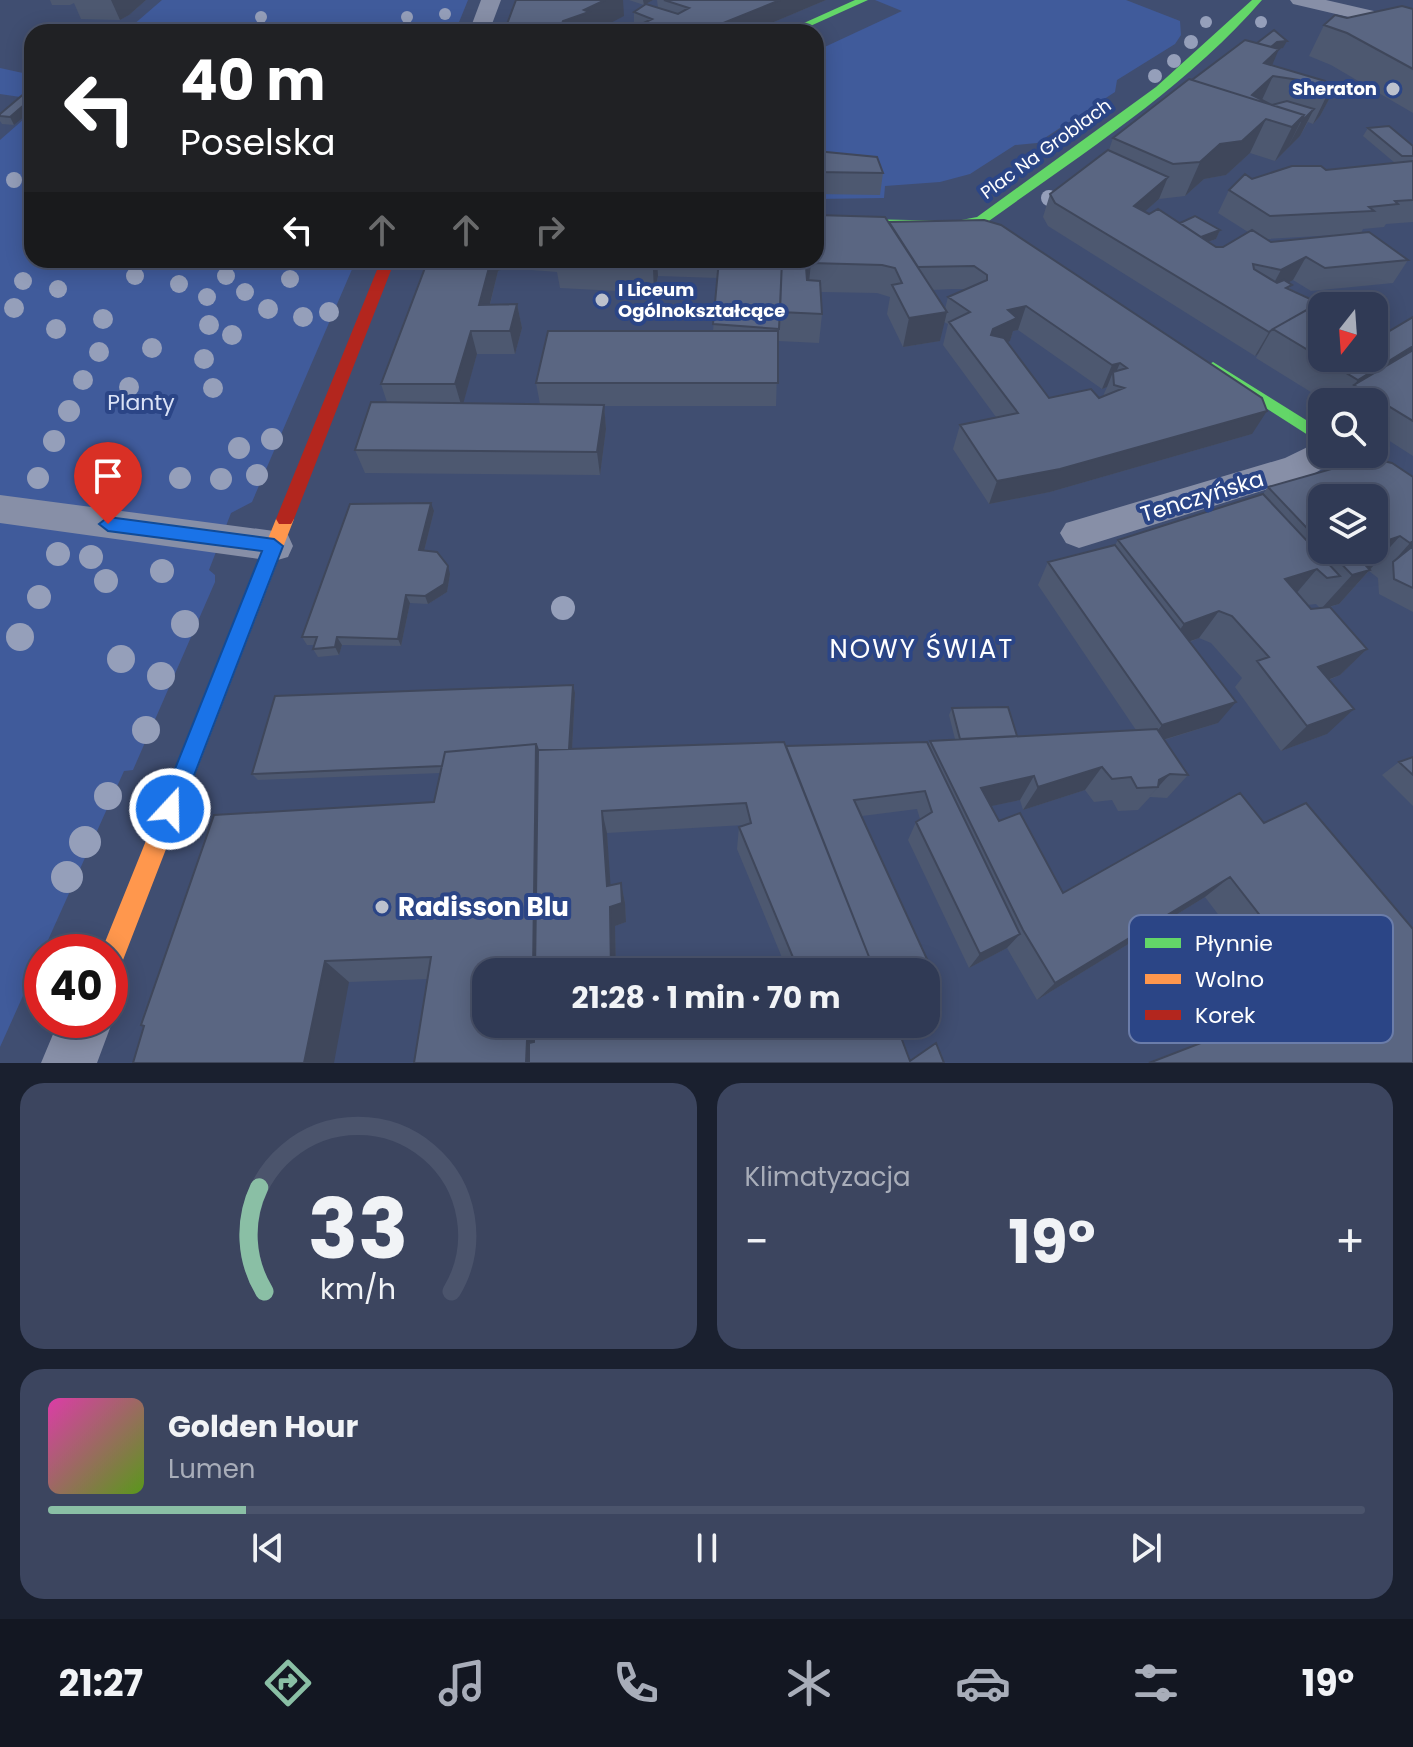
<!DOCTYPE html>
<html lang="pl">
<head>
<meta charset="utf-8">
<style>
	:root { --surface:#303a55; --page:#3c455f; --text:#f1f3f6; --muted:#a8adb9; --line:#4b546c; --accent:#8abfa5 }
	body { margin:0; font-family:Poppins,sans-serif; background:var(--page); color:var(--text); height:100vh; display:flex; flex-direction:column; font-size:30px; white-space:nowrap }
	* { box-sizing:border-box; margin:0 }
	p { font-size:26px; color:var(--muted) }
	.icon { flex:none; width:44px; height:44px; fill:none; stroke:currentColor; stroke-width:2; stroke-linecap:round; stroke-linejoin:round }
	.map { position:relative; height:1063px; overflow:hidden }
	.sheet { display:flex; flex-direction:column; gap:20px; padding:20px; background:#1a202f; flex:1 }
	.sheet>* { flex:none }
	.hud { position:absolute; left:24px; top:24px; width:800px; height:244px; border-radius:24px; box-shadow:0 4px 20px #0003,0 0 0 2px var(--line); background:#202124; color:#fff; overflow:hidden }
	.needle { width:52px; rotate:197deg }
	.buttons { position:absolute; left:1308px; top:292px; display:grid; gap:16px }
	.buttons a { display:grid; place-items:center; width:80px; height:80px; border-radius:16px; background:var(--surface); box-shadow:0 4px 20px #0003,0 0 0 2px var(--line); font-size:40px }
	.speed { position:absolute; left:24px; top:934px; display:flex; gap:16px; font-size:40px; font-weight:700; text-align:center }
	.speed>* { display:grid; place-content:center; width:104px; height:104px; border-radius:50%; background:var(--surface); box-shadow:0 4px 20px #0003,0 0 0 2px var(--line); line-height:1 }
	.speed .limit { border:12px solid #d22; background:#fff; color:#111 }
	.pin { position:absolute; display:grid; place-items:center; width:68px; height:68px; color:#fff; margin:-82px -34px; border-radius:50% 50% 50% 0; rotate:-45deg; box-shadow:0 0 8px #0007 }
	.pin .icon { rotate:45deg }
	.me { position:absolute; width:88px; margin:-44px; rotate:21deg; stroke-linejoin:round; filter:drop-shadow(0 0 6px #0008) }
	.turn { display:flex; align-items:center; gap:28px; height:168px; padding:0 24px; font-size:36px }
	.turn .icon { width:104px; height:104px; stroke-width:2.5 }
	.turn b { display:block; font-size:56px; line-height:68px }
	.lanes { display:flex; align-items:center; height:76px; padding:0 24px; background:#0003; justify-content:center; gap:40px; direction:ltr }
	.lanes .off { opacity:.35 }
	.big { font-size:60px; font-weight:700; line-height:1.1 }
	.sheet .card { flex:1; display:flex; flex-direction:column; justify-content:center; gap:12px; min-width:0; padding:0 28px; border-radius:24px; background:var(--page) }
	.sheet .dial { align-items:center; gap:0 }
	.dial svg { height:208px; overflow:visible; fill:none; stroke:var(--line); stroke-width:7; stroke-linecap:round; text-anchor:middle }
	.dial text { fill:var(--text); stroke:none }
	.song { display:flex; align-items:center; gap:24px }
	.cover { width:96px; height:96px; border-radius:12px; background:linear-gradient(135deg,hsl(320 70% 55%),hsl(90 70% 35%)) }
	.played { height:8px; border-radius:4px; background:linear-gradient(90deg,var(--accent) 15%,var(--line) 15%) }
	.keys { display:flex; justify-content:space-around; direction:ltr }
	.heat { display:flex; justify-content:space-between; align-items:center; font-size:44px; direction:ltr }
	.sheet .tiles { flex:1; display:grid; gap:20px; grid-template-columns:1fr 1fr }
	.card:last-child { grid-column:span 2 }
	.trip { position:absolute; left:472px; top:958px; width:468px; height:80px; border-radius:24px; background:var(--surface); box-shadow:0 4px 20px #0003,0 0 0 2px var(--line); font-weight:700; line-height:80px; text-align:center }
	.menu { display:flex; height:128px; justify-content:space-around; align-items:center; background:#131722; color:var(--muted) }
	.menu .icon { width:56px; height:56px }
	.menu .selected { color:var(--accent) }
	.menu b { font-size:36px; color:var(--text) }
	.map>svg:first-child { display:block }
</style>
</head>
<body>
<div class="map">
<svg width="1413" height="1063" viewBox="0 0 1413 1063">
	<rect width="100%" height="100%" fill="#404e71"/>
	<path fill="#405b9b" d="M162 0H468L455 32H125Z
		M875 0H1126L1180 21 1181 35 1175 44 1117 80 1115 92 1037 143 1015 145 970 174 940 182 885 186 884 198 816 199V51L902 11Z
		M0 68 32 75V95L27 98 0 94Z
		M32 112V260H356L252 502 231 513 209 570 215 575V582L133 770 124 771 0 1047V140Z"/>
	<g fill="none" stroke-linecap="round" stroke-linejoin="round">
		<path fill="#878fa7" fill-rule="evenodd" d="M481 0H501L489 32H469Z
			M1290 0H1326L1413 20V32L1293 4Z
			M1322 440V454H1374L1413 478V509L1400 505 1334 462 1310 476 1079 548 1066 543 1060 533 1066 523 1285 458Z
			M0 495 274 531 288 535 293 546 288 557 274 561 0 523Z
			M110 1012 113 1020 97 1063H41L59 1020H110Z"/>
		<path fill="#63d668" fill-rule="evenodd" d="M855 0H868L797 32H784Z
			M1252 0H1262C1185 89 1080 155 986 223L956 229 816 226V218L956 221 977 217 1156 87Z
			M1213 362 1322 430V444L1208 371 1205 367Z"/>
		<path fill="#ff974d" fill-rule="evenodd" d="M285 512 294 519 123 960 119 969 110 973V952H101L276 519Z"/>
		<path fill="#b3261e" fill-rule="evenodd" d="M381 260H395L294 519 291 524H279L276 519Z"/>
	</g>
	<g fill="#959fba">
		<circle cx="445" cy="14" r="6"/>
		<circle cx="261" cy="17" r="6"/>
		<circle cx="407" cy="17" r="6"/>
		<circle cx="1206" cy="22" r="6"/>
		<circle cx="1261" cy="22" r="6"/>
		<circle cx="1191" cy="42" r="7"/>
		<circle cx="1174" cy="61" r="7"/>
		<circle cx="1155" cy="76" r="7"/>
		<circle cx="14" cy="180" r="8"/>
		<circle cx="1049" cy="198" r="8"/>
		<circle cx="135" cy="276" r="9"/>
		<circle cx="226" cy="276" r="9"/>
		<circle cx="290" cy="279" r="9"/>
		<circle cx="23" cy="281" r="9"/>
		<circle cx="179" cy="284" r="9"/>
		<circle cx="58" cy="289" r="9"/>
		<circle cx="245" cy="292" r="9"/>
		<circle cx="207" cy="297" r="9"/>
		<circle cx="14" cy="308" r="10"/>
		<circle cx="268" cy="309" r="10"/>
		<circle cx="329" cy="312" r="10"/>
		<circle cx="303" cy="317" r="10"/>
		<circle cx="103" cy="319" r="10"/>
		<circle cx="209" cy="325" r="10"/>
		<circle cx="56" cy="329" r="10"/>
		<circle cx="232" cy="335" r="10"/>
		<circle cx="152" cy="348" r="10"/>
		<circle cx="99" cy="352" r="10"/>
		<circle cx="204" cy="359" r="10"/>
		<circle cx="83" cy="380" r="10"/>
		<circle cx="129" cy="387" r="10"/>
		<circle cx="213" cy="388" r="10"/>
		<circle cx="69" cy="411" r="11"/>
		<circle cx="272" cy="439" r="11"/>
		<circle cx="54" cy="441" r="11"/>
		<circle cx="239" cy="448" r="11"/>
		<circle cx="257" cy="475" r="11"/>
		<circle cx="38" cy="478" r="11"/>
		<circle cx="180" cy="478" r="11"/>
		<circle cx="221" cy="479" r="11"/>
		<circle cx="87" cy="484" r="11"/>
		<circle cx="58" cy="554" r="12"/>
		<circle cx="91" cy="557" r="12"/>
		<circle cx="162" cy="571" r="12"/>
		<circle cx="106" cy="581" r="12"/>
		<circle cx="39" cy="597" r="12"/>
		<circle cx="563" cy="608" r="12"/>
		<circle cx="185" cy="624" r="14"/>
		<circle cx="20" cy="637" r="14"/>
		<circle cx="121" cy="659" r="14"/>
		<circle cx="161" cy="676" r="14"/>
		<circle cx="146" cy="730" r="14"/>
		<circle cx="108" cy="796" r="14"/>
		<circle cx="85" cy="842" r="16"/>
		<circle cx="67" cy="877" r="16"/>
	</g>
	<path fill="#4d5870" fill-rule="evenodd" d="M50 0H146L129 15 120 20 81 19 74 3 70 5H52Z
		M629 0H653L644 5Z
		M657 0H826L750 32H625L634 27V12L658 8Z
		M1413 9V113L1331 65 1309 56 1324 25 1347 18Z
		M1257 43 1283 48 1277 49 1272 65 1334 90 1320 116 1313 124 1308 122 1300 136 1275 161 1250 153 1226 175 1204 179 1185 196 1159 199 1144 212 1149 214 1180 223 1220 230 1216 239 1208 242 1216 247H1223L1248 232 1218 213 1229 190 1252 179 1326 170 1395 163 1363 136 1368 128 1413 146V222L1386 224 1384 227 1363 229 1361 233 1408 260 1393 283 1311 291 1293 280 1289 282 1290 289 1386 333 1413 317V456L1374 431V402H1327L1256 358 1258 354 1255 356 1048 226 1043 217 1050 194 1109 150 1113 138 1192 80ZM1335 235 1271 242 1266 239Z
		M32 87 14 125 2 124 0 121V114Z
		M816 151 883 173 880 195 816 194Z
		M984 220 1252 434 1050 492 989 504 953 449 960 425 996 417 943 345 948 324 944 322 940 341 903 347 887 314 890 297 877 293 821 292 822 314 819 343 778 341 776 406H604L606 429 600 475 365 473 355 450 387 402 381 384 428 260H816L889 222ZM505 268 557 272 560 288 654 293 658 276 718 278 713 331 536 383 540 404 463 403 477 354H515L522 328 517 304 490 305 498 271ZM952 289H966L948 297 945 309 932 290ZM1018 330 1102 389 1107 387 1103 396 1099 398H1049L1007 342 1010 341 1013 331Z
		M1413 477V612L1379 594 1378 578 1369 571 1339 604 1330 607 1367 649 1340 675 1329 680 1327 734 1281 751 1235 687 1242 678 1211 643 1199 638 1190 642 1218 723 1164 740 1188 775 1167 798 1150 797 1138 810 1118 811 1112 800 1094 802 1085 790 1023 810 1020 800 991 806 999 821 1063 893 1240 793 1413 1063 1302 1004 1261 948 1248 954 1205 897 1037 1000 1007 948 969 968 908 840 916 822 920 819 917 809 862 816 932 970 926 978V972H788L737 849 739 827 744 825 607 833 610 886 621 883 625 903 626 922 615 926 616 972H486V1024L944 1063H414L428 979 349 982 133 1063 434 802 441 773 258 780 252 774 575 693 572 749 928 745 930 741 955 739 949 715 952 708 1017 736 1136 730 1038 585 1048 562 1115 545 1118 540 1263 494 1268 487ZM1322 498 1374 550H1322ZM1316 604 1320 608 1311 609 1307 605Z
		M434 511 424 551 450 574 447 592 428 604 410 603 401 646 342 645 339 655 318 657 313 649 314 645H307L302 637Z
		M1413 757V806L1382 775 1399 762Z"/>
	<path fill="#3f475b" d="M111 0H146L129 15 120 20Z
		M605 0H623L624 16 593 32H562L561 26 563 21Z
		M643 0H653L644 5Z
		M780 0H826L750 32H701Z
		M1287 41 1283 48 1264 52 1277 42Z
		M1279 49 1268 75 1264 63Z
		M1273 76 1261 102 1252 95Z
		M1334 90 1320 116 1313 124 1326 97Z
		M32 98V110L14 125 10 117Z
		M1314 109 1300 136 1287 149 1301 122Z
		M1304 115 1287 149 1275 161 1292 127Z
		M1266 119 1250 153 1226 175 1204 179 1185 196 1200 162 1220 144Z
		M1168 177 1159 199 1125 229 1134 206Z
		M1220 230 1216 239 1188 249 1192 240Z
		M1306 257 1293 280 1268 294 1281 270Z
		M491 260H504L505 268 498 271 484 328 479 305Z
		M655 260H657L658 276 654 293 653 269Z
		M811 263 808 292 806 267Z
		M517 304 522 328 515 354 510 331Z
		M1026 306 1018 330 1013 331 1010 341 986 353 993 329 1008 310Z
		M947 312 940 341 903 347 909 318Z
		M471 331 477 354 462 408 455 384Z
		M1271 331 1258 354 1255 356 1269 332Z
		M1413 346V362L1354 385 1358 380Z
		M1120 363 1114 377 1113 372 1107 387 1102 389 1112 365Z
		M604 405 606 429 600 475 597 452Z
		M1267 411 1252 434 1050 492 989 504 997 481Z
		M431 503 434 511 422 559 419 550Z
		M1400 536 1339 604 1321 609 1352 575 1359 550H1374V545Z
		M1413 541V551L1393 562 1410 543Z
		M448 566 450 574 447 592 428 604 425 596Z
		M1317 569 1294 596 1285 579Z
		M406 595 410 603 401 646 398 639Z
		M1219 611 1199 638 1165 650 1184 624Z
		M337 637 342 645 339 655 335 647Z
		M1367 649 1340 675 1294 693 1318 667Z
		M573 685 575 693 571 768 569 761Z
		M1236 702 1218 723 1146 745 1162 725Z
		M1354 709 1327 734 1281 751 1307 726Z
		M536 744 545 774 544 972H533Z
		M1102 767 1085 790 1023 810 1038 787Z
		M1170 774 1149 797 1158 787 1159 780Z
		M1034 776 1020 800 968 811 981 788Z
		M602 811 607 833 612 906 607 886Z
		M1230 877 1205 897 1037 1000 1055 983Z
		M621 883 625 903 626 922 615 926 616 972H611L610 907Z
		M1290 929 1261 948 1248 954 1276 936Z
		M1020 934 1007 948 969 968 980 954Z
		M325 961 349 982 334 1063H304Z
		M532 1024H543L538 1063H526L527 1040Z"/>
	<path fill="#5a6682" stroke="#3f475b" stroke-width="2" fill-rule="evenodd" d="M516 0H605L584 10 589 12 563 21 561 26 567 29 566 32H504Z
		M664 0H780L701 32H625L652 19 634 12 646 4 678 14 689 8Z
		M1402 6 1413 9V69L1347 33 1324 25 1335 15 1347 18Z
		M1274 30 1287 41 1277 42 1271 47 1257 43Z
		M1245 40 1279 49 1264 63 1325 81 1334 90 1326 97 1300 89 1304 85 1299 80 1273 76 1252 95 1272 105 1287 101 1314 109 1301 122 1304 115 1192 80Z
		M1189 79 1304 115 1292 127 1266 119 1242 141 1220 144 1200 162 1173 164 1113 138Z
		M32 87V98L10 117 0 116V114Z
		M1389 126 1413 146V156H1402L1368 128Z
		M1108 150 1168 177 1134 206 1149 214 1158 209 1216 247H1223L1252 230 1271 242 1369 232 1408 260 1325 268 1306 257 1281 270 1253 264 1254 269 1277 283 1284 280 1292 285 1286 288 1319 303 1273 329 1269 332 1055 203 1050 194Z
		M816 151 877 157 883 173 816 172Z
		M1413 161V200L1395 201 1398 204 1369 207 1374 211 1270 216 1229 190 1245 174 1252 179 1292 166H1321L1326 170Z
		M816 215 885 217 947 312 909 318 892 285 902 283 895 268 882 265 811 263 806 267 807 280 820 281 822 314 780 312 782 260H816Z
		M1195 216 1220 230 1201 237 1180 223Z
		M984 220 1001 225 1262 398 1267 411 1060 469 997 481 960 425 1018 413 949 322 970 312 948 297 987 280V275L974 266 918 267 889 222ZM1026 306 1112 365 1120 363 1127 368 1113 372 1114 385 1124 388 1099 398 1091 389 1049 398 1004 338 991 335 993 329 1017 318 1008 310Z
		M428 260H491L479 305 517 304 510 331H471L455 384H381Z
		M558 260H655L653 269 556 265Z
		M719 260H782L779 329 713 324Z
		M1326 299 1338 306H1322V358H1374V326L1386 333 1413 317V346L1358 380 1273 329Z
		M548 331H778V383H536Z
		M1413 350V421L1354 385Z
		M371 402 604 405 597 452 355 450Z
		M1370 458 1392 463 1413 477V541L1410 543 1400 536 1374 545V498H1322V544L1268 487Z
		M1263 494 1340 576 1327 578 1317 569 1285 579 1311 609 1330 607 1367 649 1318 667 1354 709 1307 726 1257 661 1269 657 1232 616 1219 611 1184 624 1118 540Z
		M431 503 419 550 437 552 448 566 444 584 425 596 406 595 398 639 337 637 335 647 313 649 317 637H302L350 504Z
		M1115 545 1236 702 1162 725 1048 562Z
		M1413 546V588L1394 579 1393 562Z
		M1328 550H1360L1357 556 1370 570 1352 575Z
		M573 685 569 749 538 750 536 744 445 752 442 766 252 774 275 696Z
		M1008 707 1017 736 960 739 952 708Z
		M1157 729 1188 775 1170 774 1159 780 1158 787 1137 788 1131 777 1112 779 1102 767 1038 787 1034 776 981 788 999 821 1020 813 1063 893 1240 793 1264 823 1306 803 1413 929V1063H1149L1336 991 1290 929 1276 936 1230 877 1055 983 1023 930 930 741Z
		M784 742 875 972H799L739 827 751 823 746 803 602 811 607 886 621 883 622 903 610 907 611 972H535L538 750Z
		M927 742 1020 934 980 954 916 822 932 812 925 791 854 800 932 970 926 973V972H875L786 746Z
		M536 744 533 972H486V1024H532V1038L527 1040 526 1063H414L431 957 325 961 304 1063H133L144 1026 141 1025 214 815 434 802 445 752Z
		M1413 757V775L1399 762Z
		M534 1024H896L910 1061 936 1043 944 1063H529V1043L534 1042Z"/>
	<path fill="#1a73e8" stroke="#114b97" stroke-width="2" d="M108 517 274 539 283 546 181 809 178 816 170 820 162 816 159 809 262 551 108 531 99 524Z"/>
	<g fill="#bcc1cd" stroke="#2b4586" stroke-width="3">
		<circle cx="1393" cy="89" r="8"/>
		<circle cx="602" cy="300" r="8"/>
		<circle cx="382" cy="907" r="8"/>
	</g>
	<g text-anchor="middle" stroke-width="8" stroke-linejoin="round" paint-order="stroke">
		<g font-size="18" font-weight="bold" fill="#fff" stroke="#2b4586" text-anchor="end">
			<text x="1377" y="95">Sheraton</text>
			<text x="618" y="296" text-anchor="start">I Liceum<tspan x="618" dy="21">Ogólnokształcące</tspan></text>
		</g>
		<g font-size="18" fill="#fff" stroke="#2b4586">
			<text transform="translate(1046 149) rotate(-36)" y="6">Plac Na Groblach</text>
		</g>
		<g font-size="22" fill="#dae2f6" stroke="#2b4586">
			<text x="141" y="410">Planty</text>
		</g>
		<g font-size="22" fill="#fff" stroke="#2b4586">
			<text transform="translate(1202 496) rotate(-17)" y="8">Tenczyńska</text>
		</g>
		<g font-size="26" letter-spacing="2" fill="#fff" stroke="#2b4586">
			<text x="922" y="658">NOWY ŚWIAT</text>
		</g>
		<g font-size="26" font-weight="bold" fill="#fff" stroke="#2b4586" text-anchor="start">
			<text x="398" y="916">Radisson Blu</text>
		</g>
	</g>
	<rect x="1129" y="915" width="264" height="128" rx="12" fill="#2b4586" stroke="#6b7daa" stroke-width="2"/>
	<rect x="1145" y="938" width="36" height="10" fill="#63d668"/>
	<rect x="1145" y="974" width="36" height="10" fill="#ff974d"/>
	<rect x="1145" y="1010" width="36" height="10" fill="#b3261e"/>
	<g font-size="22" fill="#fff">
		<text x="1195" y="951">Płynnie</text>
		<text x="1195" y="987">Wolno</text>
		<text x="1195" y="1023">Korek</text>
	</g>
</svg>
<div class="buttons">
<a><svg class="needle" viewBox="-14 -14 28 28"><path d="M0-13l5 13h-10z" fill="#e53935"/><path d="M0 13l5-13h-10z" fill="#a8adb9"/></svg></a>
<a><svg class="icon" aria-label="search" viewBox="0 0 24 24"><circle cx="10" cy="10" r="6"/><path d="M15 15l6 6"/></svg></a>
<a><svg class="icon" aria-label="layers" viewBox="0 0 24 24"><path d="M12 4l9 5-9 5-9-5zM3 14l9 5 9-5"/></svg></a>
</div>
<div class="speed"><div class="limit">40</div></div>
<div class="pin" style="left:108px;top:524px;background:#d93025"><svg class="icon" aria-label="arrive" viewBox="0 0 24 24"><path d="M6 21V4h12l-3 4 3 4H6"/></svg></div>
<svg class="me" style="left:170px;top:809px" viewBox="-20 -20 40 40"><circle r="17" fill="#1a73e8" stroke="#fff" stroke-width="3"/><path d="M0-11L8 9 0 5-8 9z" fill="#fff"/></svg>
<div class="trip">21:28 · 1 min · 70 m</div>
<div class="hud">
<div class="turn"><svg class="icon" aria-label="left" viewBox="0 0 24 24"><path d="M17 20v-9H6M10 6l-5 5 5 5"/></svg><div><b>40 m</b>Poselska</div></div>
<div class="lanes"><svg class="icon" aria-label="left" viewBox="0 0 24 24"><path d="M17 20v-9H6M10 6l-5 5 5 5"/></svg><svg class="icon off" aria-label="ahead" viewBox="0 0 24 24"><path d="M12 20V5M6 11l6-6 6 6"/></svg><svg class="icon off" aria-label="ahead" viewBox="0 0 24 24"><path d="M12 20V5M6 11l6-6 6 6"/></svg><svg class="icon off" aria-label="right" viewBox="0 0 24 24"><path d="M7 20v-9h11M14 6l5 5-5 5"/></svg></div>
</div>
</div>
<section class="sheet">
<div class="tiles">
<div class="card dial"><svg viewBox="0 0 100 80">
<path d="M14 69A42 42 0 1 1 86 69"/>
<path d="M14 69A42 42 0 0 1 12 29" stroke="#8abfa5"/>
<text x="50" y="56" font-size="32" font-weight="700">33</text>
<text x="50" y="72" font-size="11">km/h</text>
</svg></div>
<div class="card"><p>Klimatyzacja</p>
<div class="heat"><a>−</a><b class="big">19°</b><a>+</a></div>
</div>
<div class="card">
<div class="song"><i class="cover"></i><div><b>Golden Hour</b><p>Lumen</p></div></div>
<div class="played"></div>
<div class="keys"><svg class="icon" aria-label="previous" viewBox="0 0 24 24"><path d="M18 5L8 12l10 7zM5 5v14"/></svg><svg class="icon" aria-label="pause" viewBox="0 0 24 24"><path d="M8 5v14M16 5v14"/></svg><svg class="icon" aria-label="next" viewBox="0 0 24 24"><path d="M6 5l10 7-10 7zM19 5v14"/></svg></div>
</div>
</div>
</section>
<nav class="menu">
<b>21:27</b>
<svg class="icon selected" aria-label="directions" viewBox="0 0 24 24"><path d="M12 3l9 9-9 9-9-9zM9 14v-3h6M13 9l2 2-2 2"/></svg>
<svg class="icon" aria-label="music" viewBox="0 0 24 24"><path d="M9 18V5l10-2v13"/><circle cx="6" cy="18" r="3"/><circle cx="16" cy="16" r="3"/></svg>
<svg class="icon" aria-label="phone" viewBox="0 0 24 24"><path d="M5 4h4l2 5-3 2q2 4 5 5l2-3 5 2v4C11 20 4 13 5 4z"/></svg>
<svg class="icon" aria-label="climate" viewBox="0 0 24 24"><path d="M12 3v18M4 7l16 10M4 17L20 7"/></svg>
<svg class="icon" aria-label="car" viewBox="0 0 24 24"><path d="M5 17H2v-5l4-1 3-4h7l3 4 3 1v5h-3M9 17h6M6 11h13"/><circle cx="7" cy="17" r="2"/><circle cx="17" cy="17" r="2"/></svg>
<svg class="icon" aria-label="filters" viewBox="0 0 24 24"><path d="M4 7h16M4 17h16"/><circle cx="9" cy="7" r="2"/><circle cx="15" cy="17" r="2"/></svg>
<b>19°</b>
</nav>
</body>
</html>
